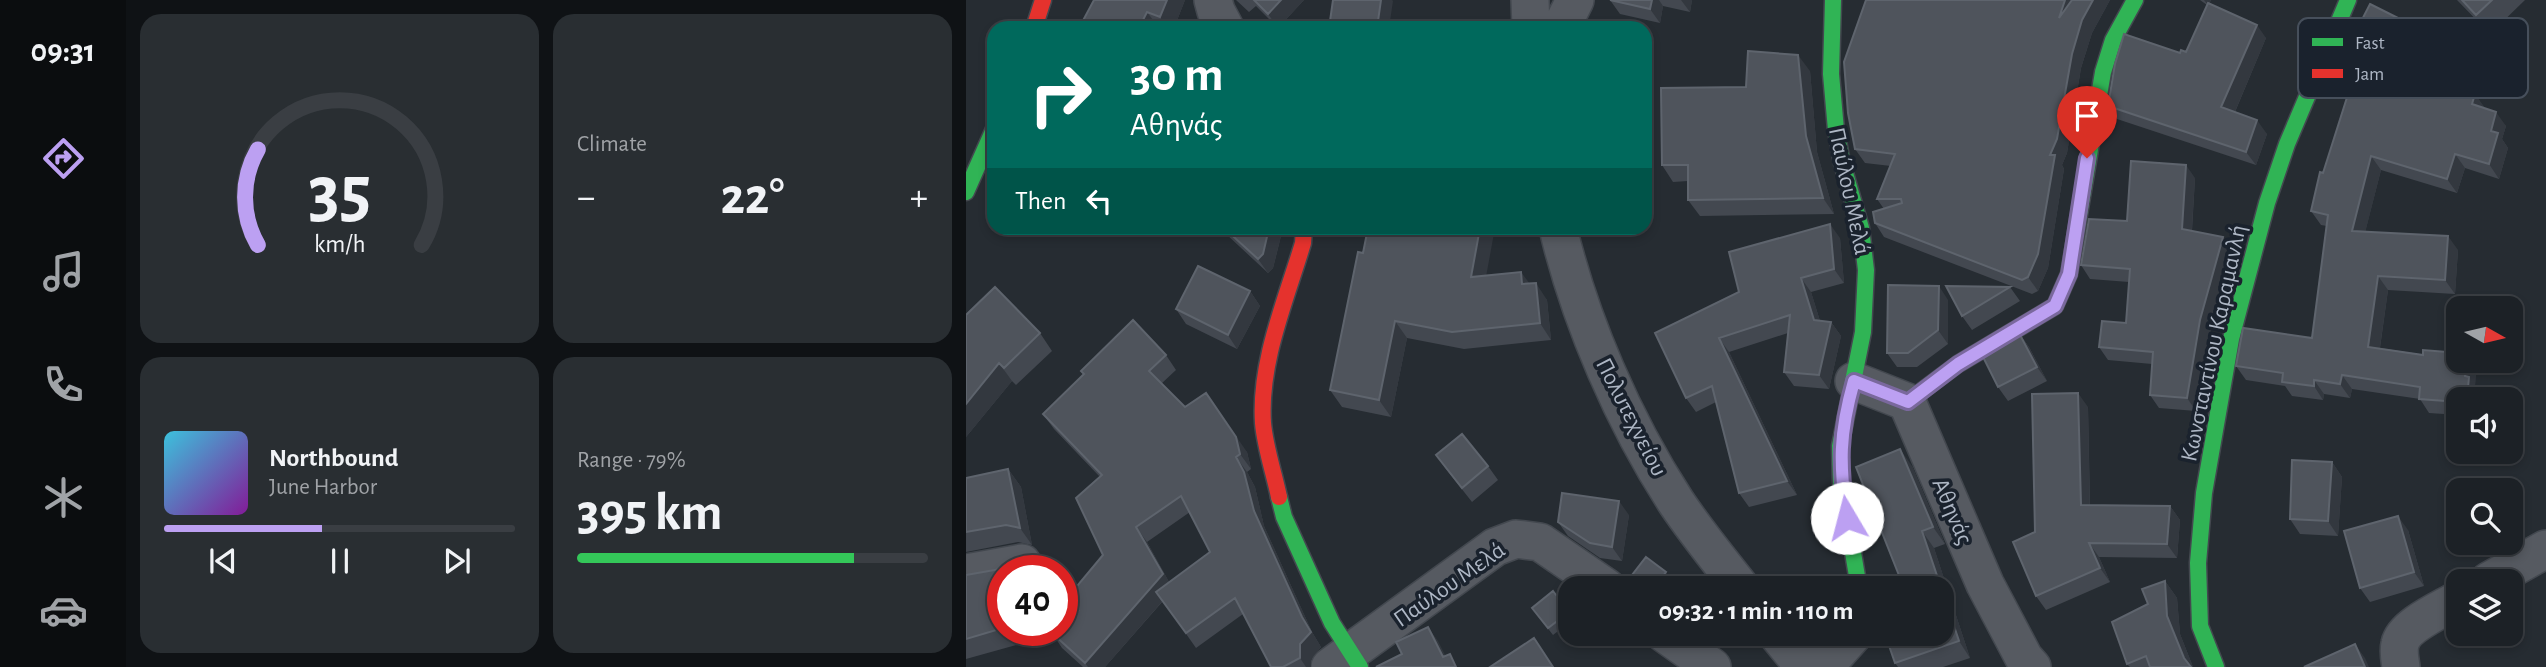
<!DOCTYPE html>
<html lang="en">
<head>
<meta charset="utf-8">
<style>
	:root { --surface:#1c2126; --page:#292e32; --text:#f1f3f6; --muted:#a0a3a7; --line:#3a3e43; --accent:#bca0f2 }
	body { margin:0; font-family:"Alegreya Sans",sans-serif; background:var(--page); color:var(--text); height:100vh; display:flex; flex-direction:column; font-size:26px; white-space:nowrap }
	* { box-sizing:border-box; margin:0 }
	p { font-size:23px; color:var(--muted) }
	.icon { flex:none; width:38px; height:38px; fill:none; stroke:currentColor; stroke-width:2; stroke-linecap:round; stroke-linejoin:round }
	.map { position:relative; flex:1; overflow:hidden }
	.sheet { display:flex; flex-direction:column; gap:14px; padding:14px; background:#0f1215; width:840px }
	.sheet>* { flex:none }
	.banner { position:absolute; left:21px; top:21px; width:665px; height:214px; border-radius:21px; box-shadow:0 4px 10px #0003,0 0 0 2px var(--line); background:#00695c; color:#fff; overflow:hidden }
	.needle { width:46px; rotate:98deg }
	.tools { position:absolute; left:1480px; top:296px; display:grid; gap:14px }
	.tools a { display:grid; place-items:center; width:77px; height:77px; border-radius:14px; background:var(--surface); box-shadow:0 4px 10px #0003,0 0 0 2px var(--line); font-size:35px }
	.speed { position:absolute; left:21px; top:555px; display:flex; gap:14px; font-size:35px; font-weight:700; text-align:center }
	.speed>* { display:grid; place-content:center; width:91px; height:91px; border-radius:50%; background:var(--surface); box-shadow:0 4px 10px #0003,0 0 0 2px var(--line); line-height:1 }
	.speed .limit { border:10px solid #d22; background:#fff; color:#111 }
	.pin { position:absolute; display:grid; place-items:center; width:60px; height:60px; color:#fff; margin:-72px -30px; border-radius:50% 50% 50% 0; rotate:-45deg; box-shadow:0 0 7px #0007 }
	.pin .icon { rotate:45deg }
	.me { position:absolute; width:77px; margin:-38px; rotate:352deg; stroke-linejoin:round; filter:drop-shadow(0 0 5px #0008) }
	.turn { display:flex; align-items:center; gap:24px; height:147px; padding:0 28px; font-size:32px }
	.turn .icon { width:91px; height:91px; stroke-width:2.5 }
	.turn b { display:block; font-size:49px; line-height:60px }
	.then { display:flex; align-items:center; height:66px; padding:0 28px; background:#0003; gap:14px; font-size:26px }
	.big { font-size:52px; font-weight:700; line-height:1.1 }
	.sheet .tile { flex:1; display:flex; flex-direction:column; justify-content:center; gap:10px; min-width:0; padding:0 24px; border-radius:21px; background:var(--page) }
	.sheet .dial { align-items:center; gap:0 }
	.dial svg { height:182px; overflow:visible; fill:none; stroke:var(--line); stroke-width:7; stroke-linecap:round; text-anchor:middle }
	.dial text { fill:var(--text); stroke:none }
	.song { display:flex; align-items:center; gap:21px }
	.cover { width:84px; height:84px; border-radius:10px; background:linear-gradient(135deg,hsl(190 70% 55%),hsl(290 70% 35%)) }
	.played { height:7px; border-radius:4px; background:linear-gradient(90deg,var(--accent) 45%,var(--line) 45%) }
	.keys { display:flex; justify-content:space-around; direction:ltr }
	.heat { display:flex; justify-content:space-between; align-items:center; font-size:38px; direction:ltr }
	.charge { height:10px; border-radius:5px; background:linear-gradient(90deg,#34c759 79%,var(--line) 0) }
	.sheet .tiles { flex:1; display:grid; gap:14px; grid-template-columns:repeat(2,1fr) }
	.trip { position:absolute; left:592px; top:576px; width:396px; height:70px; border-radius:21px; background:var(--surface); box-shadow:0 4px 10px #0003,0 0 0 2px var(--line); font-weight:700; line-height:70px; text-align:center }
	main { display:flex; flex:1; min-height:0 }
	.tabs { display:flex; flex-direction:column; width:126px; justify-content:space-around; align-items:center; background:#0b0d0f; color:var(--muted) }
	.tabs .icon { width:49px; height:49px }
	.tabs .on { color:var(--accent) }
	.tabs b { font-size:32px; color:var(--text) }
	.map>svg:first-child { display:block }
</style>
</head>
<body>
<main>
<nav class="tabs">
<b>09:31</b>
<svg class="icon on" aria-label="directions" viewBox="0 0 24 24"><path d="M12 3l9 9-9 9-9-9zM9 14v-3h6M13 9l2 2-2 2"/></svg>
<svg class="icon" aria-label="music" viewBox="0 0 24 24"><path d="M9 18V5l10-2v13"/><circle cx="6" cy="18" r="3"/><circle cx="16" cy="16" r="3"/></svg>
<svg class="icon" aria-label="phone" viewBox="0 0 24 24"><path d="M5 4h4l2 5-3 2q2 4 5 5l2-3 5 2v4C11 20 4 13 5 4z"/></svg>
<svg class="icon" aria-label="climate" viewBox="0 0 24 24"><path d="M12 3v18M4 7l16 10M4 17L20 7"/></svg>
<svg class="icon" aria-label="car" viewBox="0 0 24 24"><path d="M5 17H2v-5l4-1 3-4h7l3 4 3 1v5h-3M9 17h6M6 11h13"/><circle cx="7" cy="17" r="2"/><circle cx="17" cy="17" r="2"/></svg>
</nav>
<section class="sheet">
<div class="tiles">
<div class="tile dial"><svg viewBox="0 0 100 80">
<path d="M14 69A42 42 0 1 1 86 69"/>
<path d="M14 69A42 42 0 0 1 14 27" stroke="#bca0f2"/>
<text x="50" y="56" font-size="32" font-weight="700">35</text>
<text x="50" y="72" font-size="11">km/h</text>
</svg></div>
<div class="tile"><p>Climate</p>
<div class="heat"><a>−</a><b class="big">22°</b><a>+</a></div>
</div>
<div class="tile">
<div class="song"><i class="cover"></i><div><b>Northbound</b><p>June Harbor</p></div></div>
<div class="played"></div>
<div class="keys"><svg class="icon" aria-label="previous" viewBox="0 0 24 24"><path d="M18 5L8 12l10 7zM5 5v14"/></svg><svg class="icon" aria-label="pause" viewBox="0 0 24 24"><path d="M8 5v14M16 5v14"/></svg><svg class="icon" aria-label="next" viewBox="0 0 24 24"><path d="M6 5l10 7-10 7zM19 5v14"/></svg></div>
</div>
<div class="tile"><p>Range · 79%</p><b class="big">395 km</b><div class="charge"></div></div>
</div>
</section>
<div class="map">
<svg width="1580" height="667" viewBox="0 0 1580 667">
	<rect width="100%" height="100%" fill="#262c32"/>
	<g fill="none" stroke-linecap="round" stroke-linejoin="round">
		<g stroke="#43484f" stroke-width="40">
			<path id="street" d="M247 0 250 11 259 28
				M564 0 565 28
				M595 28 609 0
				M592 228C614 321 658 422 710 502 730 532 753 560 775 588
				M888 381 941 402 1019 584 1058 658 1066 667
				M0 573 56 563
				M1523 581 1580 549
				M699 634 746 667
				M811 634 838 667
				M364 667 529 547 550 539 574 542 641 588
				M852 667 871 653 888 634
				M1435 667C1434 659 1432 652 1434 644 1438 625 1477 609 1493 599"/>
		</g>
		<g stroke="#43484f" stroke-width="19">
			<path id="fast" d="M867 0 865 74 870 130 876 163 895 228 900 270 897 332 874 446 875 482 893 588
				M0 192 28 129
				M941 402 992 364 1089 306 1103 274 1137 72 1147 40 1169 0
				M313 497 318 517 366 623 394 667
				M1250 667 1234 626 1232 563 1238 493 1265 339 1301 203 1321 144 1382 0"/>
		</g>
		<g stroke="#43484f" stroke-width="19">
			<path id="jam" d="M68 28 77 0
				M313 497C308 473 299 447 297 423 293 362 320 300 337 243L338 228"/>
		</g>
		<use href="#street" stroke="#565a61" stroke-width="37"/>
		<use href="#fast" stroke="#30b455" stroke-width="16"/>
		<use href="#jam" stroke="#e5322d" stroke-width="16"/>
	</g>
	<path fill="#434850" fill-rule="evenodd" d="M219 0 208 28H113Z
		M270 0H338L312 28 290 6 283 12Z
		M644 0H726L724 12 697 6 694 23 654 14Z
		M900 0H1144L1126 33 1115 68 1101 153 1096 165 1098 169 1082 268 1072 291 1066 294 918 237 909 223 918 209 911 199 925 166 899 163 889 149Z
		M1234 0H1245L1243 4 1300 38 1269 112 1301 134 1290 165 1151 119 1142 106 1214 53 1220 52 1241 5Z
		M1491 0H1559L1524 34Z
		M1385 41 1480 42 1489 56 1476 84 1509 94 1518 108 1540 126 1536 139 1542 148 1533 179 1499 168 1491 193 1415 170 1399 232 1492 250 1489 294 1422 290 1414 348 1493 360H1505L1510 367 1509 386 1513 391 1493 399V415L1463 413 1454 399 1386 389 1384 398 1358 394 1357 400 1326 396 1319 386 1280 380 1270 366 1346 338 1361 226 1355 225 1345 211 1394 54Z
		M844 71 851 152 868 214 734 216 722 200V181L707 182 696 165Z
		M1229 178 1226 231 1257 237 1266 250 1244 333 1230 411 1193 408 1184 395 1186 364 1142 360 1133 347 1160 323 1163 282 1124 279 1115 265 1161 221Z
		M255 228H317L307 268 302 273 259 233Z
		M874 238 878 283 845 292 854 321 865 322 875 336 863 389 828 386 818 372 822 333 763 352 831 495 783 507 773 493 750 402 730 412 720 398 773 292Z
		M397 253 564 284 581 300 585 340 498 349 441 338 425 417 376 407 364 390Z
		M29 287 74 333 86 351 50 385 46 381 0 437Z
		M1044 287 1054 301 1006 330 996 316Z
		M284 291 294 306 271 349 220 324 210 309Z
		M982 300V344L951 367H931L921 353Z
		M1053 333 1063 347 1081 381 1042 401 1032 387Z
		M200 355 210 370 195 384 219 407 281 452 285 469 281 472 289 487 298 526 346 632 355 647 345 659V667H305L277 614 230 648 197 601 139 667H117L96 648 86 633 96 630V604L137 555 134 477 88 429 77 414 118 375 115 371ZM224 512 244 552 203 582 181 542Z
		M1122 407 1124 505 1204 506 1214 520 1211 558 1133 557 1144 582 1080 610 1070 596 1069 532Z
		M470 455 522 466 532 480 506 502 480 469Z
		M1366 462 1376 477 1372 536 1334 534 1324 519Z
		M946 466 979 544 968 548 1004 658 977 667H932L929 663Z
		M42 469 55 487 66 545 52 542 0 552V478Z
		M663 515 656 561 634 558 602 536 592 522Z
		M1442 530 1458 586 1404 602 1394 588Z
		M37 570V630H65L68 640 0 659V575Z
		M1199 581 1211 598 1214 634 1227 667H1164L1161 664 1182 604Z
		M587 591 604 613V622L587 635 566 608Z"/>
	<path fill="#33383f" d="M201 0H219L208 28H202L194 17Z
		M315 0H338L312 28 302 14Z
		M415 0H426L427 1 423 28H411Z
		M686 0H693L697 6 694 23 684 9Z
		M715 0H726L724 12Z
		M1099 0H1113L1093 18Z
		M1127 0H1144L1126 33 1115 68 1101 153 1096 165 1098 169 1082 268 1072 291 1062 277 1084 155 1106 54 1116 20Z
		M1238 0H1245L1242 5Z
		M181 12 193 28H173Z
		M1291 25 1300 38 1265 121 1255 107Z
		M1480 42 1489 56 1471 93 1461 79Z
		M832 55 844 71 851 152 868 214 857 198 840 136Z
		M1509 94 1519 108 1506 104Z
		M1530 112 1540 126 1536 139 1542 148 1533 179 1523 164 1525 131Z
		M1291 120 1301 134 1290 165 1280 152Z
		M1489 154 1499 168 1491 193 1481 179Z
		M1405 156 1415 170 1396 245 1386 231Z
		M1220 165 1229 178 1225 242 1216 229Z
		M864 224 874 238 878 283 868 269Z
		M303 228H317L307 268 302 273 292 259Z
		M514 228H529L517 293 505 277Z
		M1482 236 1492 250 1489 294 1479 280Z
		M1257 237 1266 250 1244 333 1230 411 1221 398 1234 320Z
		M555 272 567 288 556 284Z
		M1412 276 1422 290 1412 361 1402 347Z
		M835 278 845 292 858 334 848 320Z
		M570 283 581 300 585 340 574 323Z
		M973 286 982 300V344L972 330Z
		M284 291 294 306 271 349 262 335Z
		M429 321 441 338 425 417 413 400Z
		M865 322 875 336 863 389 853 375Z
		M1053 333 1063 347 1081 381 1071 367Z
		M753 338 763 352 831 495 821 481Z
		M1500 360H1505L1510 367 1509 386 1513 391 1512 399H1501L1499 376Z
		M33 363 46 381 0 437V404Z
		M1376 375 1386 389 1384 398 1374 384Z
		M1348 380 1358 394 1357 400 1348 386Z
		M240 393 281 452 285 469 274 454Z
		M1112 393 1122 407 1124 519 1115 505Z
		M934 449 946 466 979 544 967 527Z
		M270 457 281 472 289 487 298 526 346 632 355 647 345 659V667H340L334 658 336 617 288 511Z
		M1366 462 1376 477 1372 536 1362 521Z
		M42 469 55 487 66 545 54 528Z
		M653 501 663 515 656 561 646 547Z
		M1204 506 1214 520 1211 558 1201 544Z
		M1432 516 1442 530 1458 586 1448 572Z
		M170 527 181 542 207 589 139 667H122L119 663Z
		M956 531 968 548 1004 658 993 641Z
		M1123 543 1133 557 1144 582 1134 568Z
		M700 572 705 580 699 588H688Z
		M1199 581 1211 598 1214 634 1227 667H1224L1218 658 1201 616Z
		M462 627 472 641 485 667 477 657Z
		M60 630H65L68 640Z
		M1389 644 1399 658 1403 667H1399Z"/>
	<path fill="#4f545c" stroke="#5e646d" stroke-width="2" d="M128 0H201L194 17 181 12 173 28H113Z
		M288 0H315L302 14Z
		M367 0H415L411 28H363Z
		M644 0H686L684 9Z
		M900 0H1099L1093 18 1106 0H1127L1116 20 1106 54 1091 139 1084 155H1089L1072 254 1062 277 1056 280 909 223 907 212 936 203 935 199H911L929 154 889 149 882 113 878 62Z
		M1496 0H1526L1510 15Z
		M1242 3 1291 25 1255 107 1291 120 1280 152 1142 106 1149 64 1158 34 1214 53 1215 50 1220 52Z
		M1404 4 1480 42 1461 79 1509 94 1506 104 1530 112 1525 131 1532 133 1523 164 1489 154 1481 179 1405 156 1386 231 1482 236 1479 280 1412 276 1402 347 1457 355V350L1493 353V360H1500L1499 376 1503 377 1501 399H1493V402L1453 399 1454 387 1376 375 1374 384 1348 380V386L1316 382 1317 373 1270 366 1277 328 1346 338 1362 215 1345 211 1354 172 1357 173 1397 47 1385 41Z
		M782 51 832 55 840 136 857 198 722 200V165H696L695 88 780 87Z
		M1165 161 1220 165 1216 229 1257 237 1234 320 1221 398 1184 395 1187 352 1133 347 1136 321 1160 323 1164 269 1115 265 1123 219 1161 221Z
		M864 224 868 269 835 278 848 320 865 322 853 375 818 372 824 315 753 338 821 481 773 493 746 386 720 398 689 333 773 292 763 252Z
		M258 228H303L297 254 292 259Z
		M402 228H514L505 277 555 272 556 284 570 283 574 323 486 332 429 321 413 400 364 390 392 252 397 253Z
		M232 266 284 291 262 335 210 309Z
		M922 285 973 286 972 330 942 353H921Z
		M980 286 1044 287 996 316Z
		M29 287 74 333 38 368 33 363 0 404V315Z
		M167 320 200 355 183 371 219 407 240 393 270 437 274 454 270 457 278 472 288 511 336 617 345 632 334 644V658L317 667H305L269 598 220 633 190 592 244 552 215 496 170 527 197 574 119 663 86 633 90 630H96V624L113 610 96 614V604L137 555 110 498 136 475 77 414 118 374 115 371Z
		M1053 333 1071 367 1032 387 1016 355Z
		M1112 393 1115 505 1204 506 1201 544 1123 543 1134 568 1070 596 1047 542 1069 532 1066 394Z
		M496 434 522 466 496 488 470 455Z
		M934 449 967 527 956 531 993 641 929 663 919 634H975V588H920L936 583 890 467Z
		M1326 460 1366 462 1362 521 1324 519Z
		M42 469 54 528 40 525 0 532V478Z
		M596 493 653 501 646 547 624 543 592 522Z
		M1432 516 1448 572 1394 588 1378 531Z
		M680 557 700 572 688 588H664L659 584Z
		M40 568V570H37V628L0 639V575Z
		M1199 581 1201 616 1218 658 1225 667H1184L1180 656 1161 664 1146 622 1182 604 1176 589Z
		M587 591 603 612 582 628 566 608Z
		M462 627 477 657 484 654 490 667H410L436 654 430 642Z
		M568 638 587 667H524Z
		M1389 644 1399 667H1338Z"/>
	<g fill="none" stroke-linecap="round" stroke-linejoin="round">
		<g stroke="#7a689d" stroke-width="18">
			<path id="route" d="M881 518C873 464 873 434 888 381L942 402 992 364 1089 306 1103 274 1121 158"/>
		</g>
		<use href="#route" stroke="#bca0f2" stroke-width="12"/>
	</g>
	<g text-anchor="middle" stroke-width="7" stroke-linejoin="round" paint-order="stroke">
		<g font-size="24" fill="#aeb7c5" stroke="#1a222d">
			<text transform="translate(884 191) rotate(78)" y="8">Παύλου Μελά</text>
			<text transform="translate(1247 343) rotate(-78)" y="8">Κωνσταντίνου Καραμανλή</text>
			<text transform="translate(666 417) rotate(63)" y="8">Πολυτεχνείου</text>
			<text transform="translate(987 511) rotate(67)" y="8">Αθηνάς</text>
			<text transform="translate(483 584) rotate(-35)" y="8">Παύλου Μελά</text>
		</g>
	</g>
	<rect x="1332" y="18" width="230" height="80" rx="10" fill="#1a222d" stroke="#464f5b" stroke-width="2"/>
	<rect x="1346" y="38" width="31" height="8" fill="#30b455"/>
	<rect x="1346" y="69" width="31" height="9" fill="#e5322d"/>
	<g font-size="19" fill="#aeb7c5">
		<text x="1389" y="49">Fast</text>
		<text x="1389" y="80">Jam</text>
	</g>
</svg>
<div class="tools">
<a><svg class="needle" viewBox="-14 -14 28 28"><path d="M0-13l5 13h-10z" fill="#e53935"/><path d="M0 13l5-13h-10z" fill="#a0a3a7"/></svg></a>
<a><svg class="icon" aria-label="sound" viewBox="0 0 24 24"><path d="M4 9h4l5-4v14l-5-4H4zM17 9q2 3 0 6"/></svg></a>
<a><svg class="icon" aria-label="search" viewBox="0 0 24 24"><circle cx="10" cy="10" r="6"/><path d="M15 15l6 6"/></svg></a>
<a><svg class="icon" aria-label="layers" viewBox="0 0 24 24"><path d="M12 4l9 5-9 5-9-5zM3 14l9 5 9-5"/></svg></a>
</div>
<div class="speed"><div class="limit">40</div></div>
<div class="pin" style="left:1121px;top:158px;background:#d93025"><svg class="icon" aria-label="arrive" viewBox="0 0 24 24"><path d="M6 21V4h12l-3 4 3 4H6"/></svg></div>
<svg class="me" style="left:881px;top:518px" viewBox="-20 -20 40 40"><circle r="19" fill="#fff"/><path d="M0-13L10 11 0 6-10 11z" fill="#bca0f2"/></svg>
<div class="trip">09:32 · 1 min · 110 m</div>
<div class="banner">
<div class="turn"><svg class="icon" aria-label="right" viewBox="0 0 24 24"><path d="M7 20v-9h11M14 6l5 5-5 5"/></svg><div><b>30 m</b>Αθηνάς</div></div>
<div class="then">Then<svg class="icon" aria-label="left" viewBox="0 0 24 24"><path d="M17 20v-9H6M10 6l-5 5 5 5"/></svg></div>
</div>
</div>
</main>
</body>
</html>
